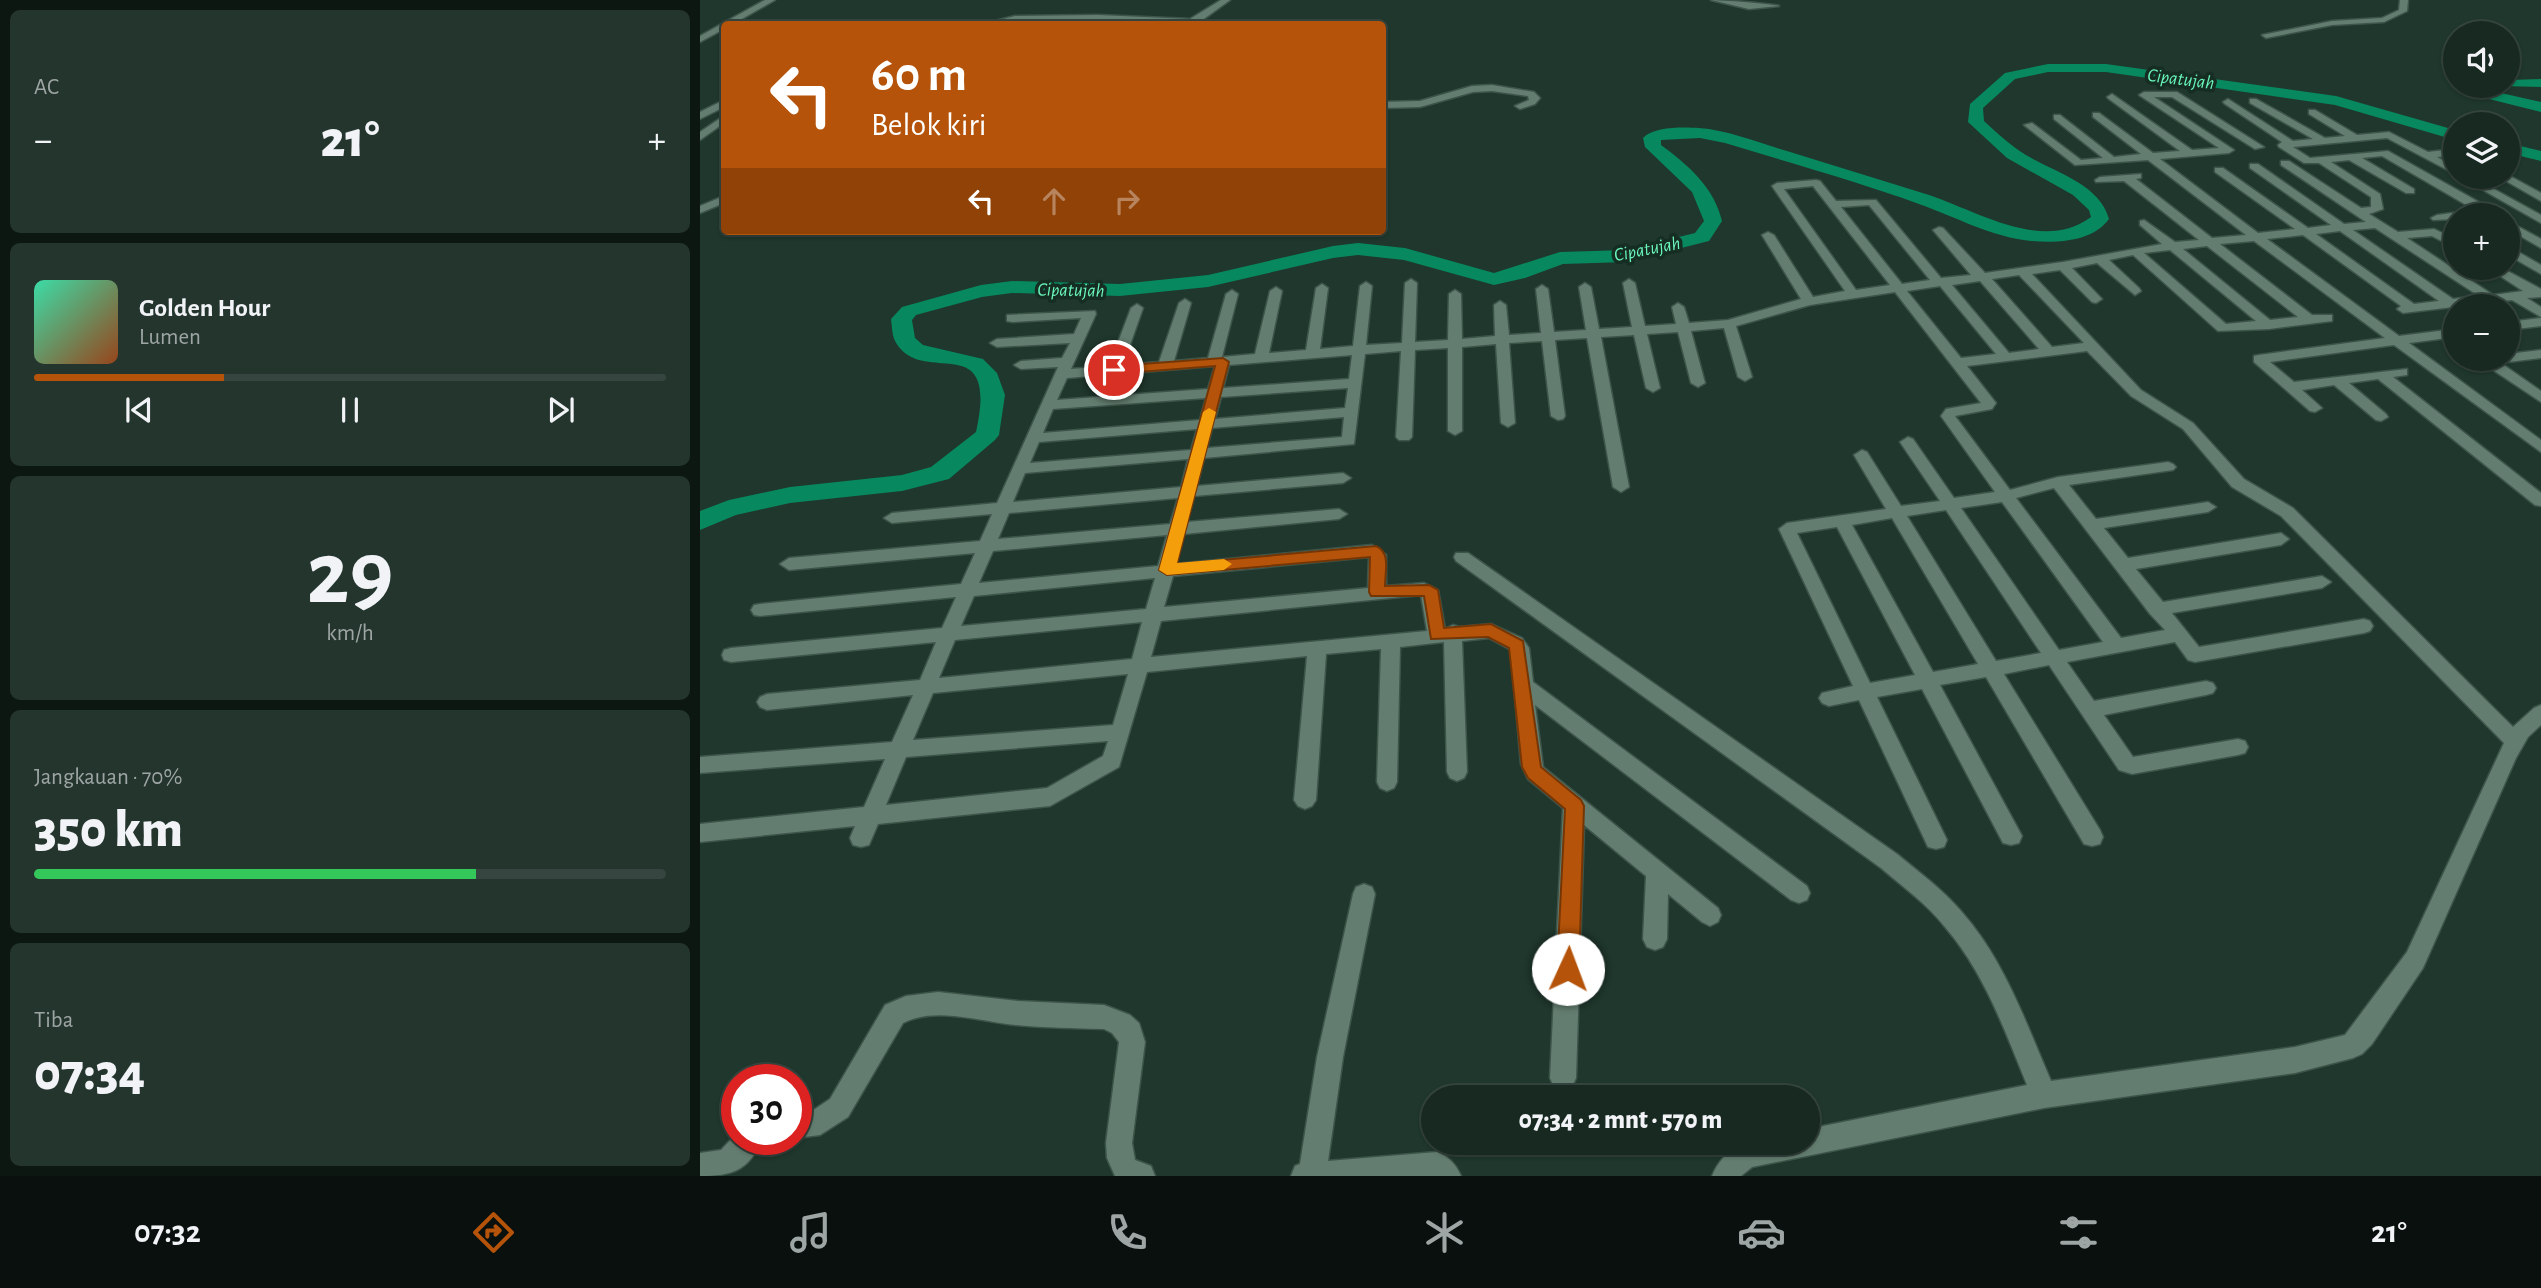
<!DOCTYPE html>
<html lang="id">
<head>
<meta charset="utf-8">
<style>
	:root { --surface:#172921; --page:#24352e; --text:#f1f3f6; --muted:#9ea6a5; --line:#36453f; --accent:#b45309 }
	body { margin:0; font-family:"Alegreya Sans",sans-serif; background:var(--page); color:var(--text); height:100vh; display:flex; flex-direction:column; font-size:26px; white-space:nowrap }
	* { box-sizing:border-box; margin:0 }
	p { font-size:23px; color:var(--muted) }
	.icon { flex:none; width:38px; height:38px; fill:none; stroke:currentColor; stroke-width:2; stroke-linecap:round; stroke-linejoin:round }
	.map { position:relative; flex:1; overflow:hidden }
	.drawer { display:flex; flex-direction:column; gap:10px; padding:10px; background:#0d1712; width:700px }
	.drawer>* { flex:none }
	.top-card { position:absolute; left:21px; top:21px; width:665px; height:214px; border-radius:7px; box-shadow:0 2px 5px #0004,0 0 0 2px var(--line); background:#b45309; color:#fff; overflow:hidden }
	.tools { position:absolute; left:1743px; top:21px; display:grid; gap:14px }
	.tools a { display:grid; place-items:center; width:77px; height:77px; border-radius:50%; background:var(--surface); box-shadow:0 2px 5px #0004,0 0 0 2px var(--line); font-size:35px }
	.speed { position:absolute; left:21px; top:1064px; display:flex; gap:14px; font-size:35px; font-weight:700; text-align:center }
	.speed>* { display:grid; place-content:center; width:91px; height:91px; border-radius:50%; background:var(--surface); box-shadow:0 2px 5px #0004,0 0 0 2px var(--line); line-height:1 }
	.speed .limit { border:10px solid #d22; background:#fff; color:#111 }
	.pin { position:absolute; display:grid; place-items:center; width:60px; height:60px; color:#fff; margin:-30px; border:4px solid #fff; border-radius:50%; box-shadow:0 2px 7px #0007 }
	.me { position:absolute; width:77px; margin:-38px; rotate:2deg; stroke-linejoin:round; filter:drop-shadow(0 0 5px #0008) }
	.turn { display:flex; align-items:center; gap:24px; height:147px; padding:0 35px; font-size:32px }
	.turn .icon { width:91px; height:91px; stroke-width:2.5 }
	.turn b { display:block; font-size:49px; line-height:60px }
	.lanes { display:flex; align-items:center; height:66px; padding:0 35px; background:#0003; justify-content:center; gap:35px; direction:ltr }
	.lanes .off { opacity:.35 }
	.big { font-size:52px; font-weight:800; line-height:1.1 }
	.drawer .tile { flex:1; display:flex; flex-direction:column; justify-content:center; gap:10px; min-width:0; padding:0 24px; border-radius:10px; background:var(--page) }
	.drawer .dial { align-items:center; gap:0 }
	.dial b { font-size:91px; line-height:1 }
	.song { display:flex; align-items:center; gap:21px }
	.cover { width:84px; height:84px; border-radius:10px; background:linear-gradient(135deg,hsl(160 70% 55%),hsl(20 70% 35%)) }
	.played { height:7px; border-radius:4px; background:linear-gradient(90deg,var(--accent) 30%,var(--line) 30%) }
	.keys { display:flex; justify-content:space-around; direction:ltr }
	.heat { display:flex; justify-content:space-between; align-items:center; font-size:38px; direction:ltr }
	.charge { height:10px; border-radius:5px; background:linear-gradient(90deg,#34c759 70%,var(--line) 0) }
	.trip { position:absolute; left:721px; top:1085px; width:399px; height:70px; border-radius:35px; background:var(--surface); box-shadow:0 2px 5px #0004,0 0 0 2px var(--line); font-weight:800; line-height:70px; text-align:center }
	.tab-bar { display:flex; height:112px; justify-content:space-around; align-items:center; background:#09100d; color:var(--muted) }
	.tab-bar .icon { width:49px; height:49px }
	.tab-bar .active { color:var(--accent) }
	.tab-bar b { font-size:32px; color:var(--text) }
	main { display:flex; flex:1; min-height:0 }
	.map>svg:first-child { display:block }
</style>
</head>
<body>
<main>
<section class="drawer">
<div class="tile"><p>AC</p>
<div class="heat"><a>−</a><b class="big">21°</b><a>+</a></div>
</div>
<div class="tile">
<div class="song"><i class="cover"></i><div><b>Golden Hour</b><p>Lumen</p></div></div>
<div class="played"></div>
<div class="keys"><svg class="icon" aria-label="previous" viewBox="0 0 24 24"><path d="M18 5L8 12l10 7zM5 5v14"/></svg><svg class="icon" aria-label="pause" viewBox="0 0 24 24"><path d="M8 5v14M16 5v14"/></svg><svg class="icon" aria-label="next" viewBox="0 0 24 24"><path d="M6 5l10 7-10 7zM19 5v14"/></svg></div>
</div>
<div class="tile dial"><b>29</b><p>km/h</p></div>
<div class="tile"><p>Jangkauan · 70%</p><b class="big">350 km</b><div class="charge"></div></div>
<div class="tile"><p>Tiba</p><b class="big">07:34</b></div>
</section>
<div class="map">
<svg width="1841" height="1176" viewBox="0 0 1841 1176">
	<rect width="100%" height="100%" fill="#1f372c"/>
	<g fill="none" stroke-linecap="round" stroke-linejoin="round">
		<path fill="#07885e" fill-rule="evenodd" d="M1348 64H1406L1636 96 1755 130V140L1635 105 1406 72H1348L1315 79 1283 108 1284 121C1297 133 1310 145 1326 155 1354 172 1400 184 1409 219 1392 242 1358 243 1331 241 1291 237 1256 217 1219 204 1156 181 1090 163 1025 143L1000 138 961 140V145C988 165 1014 187 1022 221L1009 241 926 262 863 264 825 278 794 285 704 260 658 255 633 258 508 287 420 296 312 293 282 297 216 315 212 320 215 338 223 345 283 359 297 373 305 395 299 435 295 440 249 479 202 491 90 503 36 515 0 530V511L29 500 90 487 202 475 231 467 276 432C300 324 221 390 195 341 192 335 192 326 191 319L202 307 281 285 312 281 420 284 508 275 633 246 658 243 705 248 794 273 860 252 926 250 995 233 1004 221 992 192 945 147 943 138C954 126 984 127 999 128 1028 130 1059 143 1087 151 1134 166 1182 180 1229 195 1277 211 1343 253 1391 217L1389 210 1373 195 1307 158 1268 122 1270 104 1305 73Z
			M1841 79V87L1802 86 1792 91 1841 102V112L1781 97 1776 88 1777 86H1808V80Z
			M1808 143 1841 151V161L1808 153Z"/>
		<g stroke="#3d544a" stroke-width="3">
			<path id="street" d="M65 0H75L33 24H24V29L0 42V36Z
				M521 0H530L501 21 490 23 398 19 315 20 283 24 315 16 398 15 490 19Z
				M1011 0C1020 0 1074 4 1079 6L1049 9Z
				M1700 0H1708L1707 11 1684 22 1632 25 1566 38 1562 35 1632 21 1682 18 1699 10Z
				M792 85 834 92 840 98 835 104 820 109 815 106 829 100 828 96 792 91 773 92 720 107 682 108V102L720 101 772 86Z
				M1477 92 1564 147 1555 149 1472 97H1454L1534 150 1529 153 1460 159 1558 233 1595 229 1515 172V168H1523L1608 228 1631 225 1550 168V164H1558L1644 224 1666 222 1581 165V161H1589L1661 208 1671 207V197L1619 163H1604L1579 147 1578 145 1582 142 1525 104 1523 102 1528 99 1593 141 1613 139 1550 103V99H1556L1625 138 1645 136 1609 114V110H1615L1657 135 1689 132 1728 152 1755 149V155L1737 157 1755 167V174L1687 138 1593 147 1610 158 1688 151 1793 210 1797 215H1755V219L1733 220 1731 218 1737 215 1775 210 1682 156 1662 158 1714 189V193H1706L1649 160 1631 162 1680 194 1683 209 1669 214 1698 232 1734 229 1755 239V248L1732 236 1707 238 1793 295 1823 291 1788 268H1802L1841 289V297L1827 298 1841 307V317L1812 300 1703 313 1697 309 1701 306 1603 235 1567 239 1699 336 1755 329V337L1709 343 1841 440V452L1694 345 1570 362 1594 382 1707 369V375L1693 377 1841 493V506L1835 505 1678 379 1649 383 1686 414 1688 417 1681 421 1676 420 1634 385 1602 390 1622 408 1615 412 1610 411 1554 362V356L1559 355 1685 338 1554 241 1520 244 1612 315H1632V321L1569 329 1518 331 1433 255 1409 260 1439 288 1441 291 1435 295 1397 263 1372 268 1402 299 1396 303 1392 302 1360 270 1332 274 1441 390 1493 423 1544 479 1593 508 1813 727 1834 708 1841 705V725L1828 737 1816 758 1723 968 1672 1044 1662 1054 1653 1058 1595 1073 1344 1108 1052 1167 1041 1176H1012C1031 1132 1068 1143 1108 1143V1129L1327 1085C1305 1031 1284 972 1245 927 1227 904 1203 887 1181 868L756 561 754 557 756 553H768L1197 854C1219 872 1242 889 1261 911 1304 959 1326 1023 1351 1081L1595 1047 1645 1035 1707 952 1804 743 1581 516 1532 487 1483 429 1431 396 1387 351 1267 366 1296 403 1292 409 1255 416 1310 490 1358 477 1468 462 1473 464 1476 467 1473 470 1369 485 1396 519 1508 502 1516 507 1508 512 1404 528 1428 558 1581 533 1589 539 1581 545 1436 569 1463 602 1622 576 1631 582 1622 588 1472 613 1499 647 1664 619 1670 621 1673 626 1670 631 1664 633 1495 662 1488 660 1475 642 1367 662 1394 701 1506 681 1513 683 1516 688 1513 693 1506 695 1404 715 1433 757 1538 739 1545 741 1548 747 1545 753 1538 755 1432 774 1419 770 1349 665 1304 674 1400 830 1403 837 1400 844 1392 846 1384 844 1286 677 1240 685 1322 836 1319 843 1311 845 1303 843 1222 689 1177 697 1247 840 1244 847 1236 849 1228 847 1159 700 1129 706 1122 703 1119 698 1122 693 1153 686 1079 529 1087 523 1186 509 1154 455 1162 450 1167 452 1201 506 1240 501 1200 442 1208 437 1213 439 1254 498 1295 492 1241 416 1246 409 1281 403 1195 292 1110 305 1036 326 1052 377 1045 381 1038 377 1024 328 991 331 1005 383 998 387 991 383 978 332 947 334 960 388 953 392 946 388 934 335 901 337 929 487 921 492 913 487 887 338 855 340 865 416 863 419 858 420 851 416 842 341 809 343 815 423 808 427 801 423 796 344 762 347V431L755 435 748 431V348L715 350 712 437 709 440H699L696 437 701 351 665 354 654 444 504 458 497 486 643 473 651 478 643 483 494 496 487 522 639 509 647 514 639 519 484 534 476 564 672 545 686 555V586L724 583 738 590 745 629 753 625 759 627 791 624 822 638 829 648 833 682 1107 886 1110 893 1107 900 1099 903 1091 900 835 705 843 767 1018 908 1021 915 1018 922 1010 926 1002 922 968 894 967 939 963 947 955 950 947 947 943 939 946 876 884 825 876 1078 872 1087 863 1091 854 1087 850 1078 863 808 828 779 821 764 811 650 789 638 762 641 767 772 764 778 757 781 750 778 747 772 744 642 700 647 697 782 694 788 687 791 680 788 677 782 681 649 626 654 616 800 612 806 605 809 598 806 594 800 607 656 447 672 419 767 350 806 178 824 169 845 161 847 153 845 150 838 155 826 0 842V824L164 807 185 759 0 773V757L192 742 213 695 67 710 60 707 57 702 60 697 67 694 220 680 236 642 31 662 24 660 22 655 24 650 31 648 242 628 256 597 60 616 54 615 51 610 54 605 60 604 261 584 275 553 89 570 80 564 89 558 280 541 292 514 192 523 184 518 192 513 297 503 358 367 321 369 314 365 321 361 362 358 370 343 297 347 290 343 297 339 374 334 381 318 312 322 307 321V315L395 311 396 314 371 369 409 366 431 308 437 304 443 308 423 365 459 362 479 303 485 299 491 303 474 361 508 358 526 294 532 290 538 294 522 357 555 354 570 291 576 287 582 291 569 353 606 350 616 288 622 284 628 288 620 349 653 346 660 286 666 282 672 286 666 345 702 343 705 283 711 279 717 283 715 342 748 340 749 294 755 290 761 294 762 339 795 336 794 305 800 301 806 305 809 335 841 333 836 289 842 285 848 289 854 332 886 330 879 287 885 283 891 287 899 329 932 327 923 283 929 279 935 283 945 326 976 324 972 307 978 303 984 307 989 323 1028 320 1101 299 1062 235 1068 232 1074 235 1113 297 1145 291 1072 186 1077 183 1116 180 1120 181 1136 201 1176 200 1241 278 1271 275 1233 230 1239 227 1243 228 1285 273 1363 262 1462 244 1440 225V221L1444 220 1475 242 1499 240 1424 181 1396 182 1395 180 1400 177 1441 174V178L1436 179 1512 238 1546 235 1448 160 1375 165 1324 125 1332 123 1381 160 1403 158 1354 119V115H1360L1414 157 1441 154 1393 117V113H1399L1453 153 1480 151 1409 99 1407 97 1412 94 1492 150 1519 148 1439 95 1444 92ZM1113 186 1190 285 1156 290 1084 189ZM1169 205 1230 280 1202 284 1141 207ZM1675 228 1779 296 1753 299 1653 230ZM1640 231 1739 301 1714 304 1616 234ZM1507 246 1598 317 1570 320 1483 249ZM1470 250 1556 321 1526 324 1444 253ZM1319 275 1384 343 1352 347 1292 279ZM1280 281 1339 349 1309 353 1252 285ZM1240 286 1296 354 1261 358 1207 291ZM652 355 649 379 523 388 529 365ZM515 366 508 389 357 400 367 378ZM648 388 645 408 515 419 521 397ZM506 398 500 420 343 433 353 409ZM644 417 642 437 507 448 512 428ZM497 429 491 450 330 463 339 442ZM488 459 481 487 313 502 325 473ZM1354 488 1450 614 1465 630 1421 638 1316 498ZM478 498 470 524 298 539 309 513ZM1302 502 1403 642 1359 650 1261 508ZM1246 510 1341 653 1296 661 1207 516ZM1192 518 1278 664 1233 672 1152 525ZM1137 527 1215 675 1170 683 1097 533ZM467 535 458 566 279 583 293 551ZM669 557 668 588 464 607 473 576ZM455 578 446 609 261 626 274 596ZM721 595 727 631 451 657 461 621ZM442 622 432 659 239 678 255 640ZM428 674 413 725 213 740 233 693ZM408 741 403 756 347 788 186 805 206 757Z
				M24 100V107L0 119V112Z
				M22 117 24 123 0 140V132Z
				M1808 175 1841 193V201L1799 177Z
				M1760 177H1772L1841 215V223Z
				M24 196V203L0 213V206Z
				M1808 221 1841 239V248L1808 229Z
				M1808 246 1841 265V274L1808 255Z
				M1841 318V326L1808 330V322Z
				M1841 350V358L1808 362 1802 359H1808V354Z
				M1784 359H1795L1841 391V402L1784 364Z
				M664 884 672 887 675 894 643 1057 628 1161 737 1152C749 1157 756 1164 761 1176H591L595 1166 600 1164 617 1057 653 894 656 887Z
				M238 992 318 1001 404 1005 430 1015 439 1023 445 1042 432 1143 435 1160 451 1166 455 1176H415L407 1158 406 1143 419 1042 412 1033 404 1029C375 1028 345 1028 316 1025 282 1022 235 1006 203 1023L148 1117 120 1135 96 1138V1112L115 1109 130 1099 185 1005 206 996Z
				M37 1133V1139H62C49 1171 32 1176 0 1176V1153L21 1150Z"/>
		</g>
		<use href="#street" fill="#637e70" fill-rule="evenodd"/>
	</g>
	<path fill="#b45309" stroke="#753606" stroke-width="2" d="M523 358 529 362 477 564 676 546C691 552 685 572 685 586L729 585 738 590 744 628 791 624 823 641 841 767 881 800 884 806 879 969 875 977 868 980 860 977 857 969 865 809 828 778 822 767 809 648 788 637 731 639 724 596H671L669 592 670 557 467 575 459 570 515 366 414 374 408 370 414 366Z"/>
	<path fill="#f59e0b" d="M509 408 516 412 477 563 524 559 532 564 524 570 467 575 459 570 503 412Z"/>
	<g text-anchor="middle" stroke-width="7" stroke-linejoin="round" paint-order="stroke">
		<g font-size="19" font-style="italic" fill="#6bf7bc" stroke="#152d22">
			<text transform="translate(1481 78) rotate(7)" y="7">Cipatujah</text>
			<text transform="translate(947 248) rotate(-11)" y="7">Cipatujah</text>
			<text transform="translate(371 289) rotate(1)" y="7">Cipatujah</text>
		</g>
	</g>
</svg>
<div class="tools">
<a><svg class="icon" aria-label="sound" viewBox="0 0 24 24"><path d="M4 9h4l5-4v14l-5-4H4zM17 9q2 3 0 6"/></svg></a>
<a><svg class="icon" aria-label="layers" viewBox="0 0 24 24"><path d="M12 4l9 5-9 5-9-5zM3 14l9 5 9-5"/></svg></a>
<a>+</a>
<a>−</a>
</div>
<div class="speed"><div class="limit">30</div></div>
<div class="pin" style="left:414px;top:370px;background:#d93025"><svg class="icon" aria-label="arrive" viewBox="0 0 24 24"><path d="M6 21V4h12l-3 4 3 4H6"/></svg></div>
<svg class="me" style="left:868px;top:969px" viewBox="-20 -20 40 40"><circle r="19" fill="#fff"/><path d="M0-13L10 11 0 6-10 11z" fill="#b45309"/></svg>
<div class="trip">07:34 · 2 mnt · 570 m</div>
<div class="top-card">
<div class="turn"><svg class="icon" aria-label="left" viewBox="0 0 24 24"><path d="M17 20v-9H6M10 6l-5 5 5 5"/></svg><div><b>60 m</b>Belok kiri</div></div>
<div class="lanes"><svg class="icon" aria-label="left" viewBox="0 0 24 24"><path d="M17 20v-9H6M10 6l-5 5 5 5"/></svg><svg class="icon off" aria-label="ahead" viewBox="0 0 24 24"><path d="M12 20V5M6 11l6-6 6 6"/></svg><svg class="icon off" aria-label="right" viewBox="0 0 24 24"><path d="M7 20v-9h11M14 6l5 5-5 5"/></svg></div>
</div>
</div>
</main>
<nav class="tab-bar">
<b>07:32</b>
<svg class="icon active" aria-label="directions" viewBox="0 0 24 24"><path d="M12 3l9 9-9 9-9-9zM9 14v-3h6M13 9l2 2-2 2"/></svg>
<svg class="icon" aria-label="music" viewBox="0 0 24 24"><path d="M9 18V5l10-2v13"/><circle cx="6" cy="18" r="3"/><circle cx="16" cy="16" r="3"/></svg>
<svg class="icon" aria-label="phone" viewBox="0 0 24 24"><path d="M5 4h4l2 5-3 2q2 4 5 5l2-3 5 2v4C11 20 4 13 5 4z"/></svg>
<svg class="icon" aria-label="climate" viewBox="0 0 24 24"><path d="M12 3v18M4 7l16 10M4 17L20 7"/></svg>
<svg class="icon" aria-label="car" viewBox="0 0 24 24"><path d="M5 17H2v-5l4-1 3-4h7l3 4 3 1v5h-3M9 17h6M6 11h13"/><circle cx="7" cy="17" r="2"/><circle cx="17" cy="17" r="2"/></svg>
<svg class="icon" aria-label="filters" viewBox="0 0 24 24"><path d="M4 7h16M4 17h16"/><circle cx="9" cy="7" r="2"/><circle cx="15" cy="17" r="2"/></svg>
<b>21°</b>
</nav>
</body>
</html>
